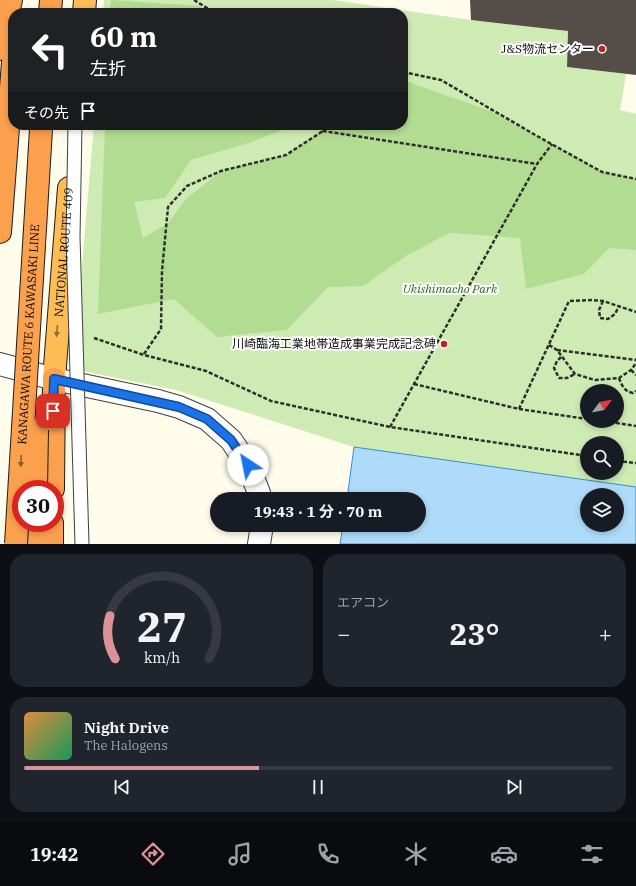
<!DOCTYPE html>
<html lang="ja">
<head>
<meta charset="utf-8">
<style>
	:root { --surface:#171b24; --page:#20242c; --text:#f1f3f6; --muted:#9ea1a6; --line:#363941; --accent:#dc9397 }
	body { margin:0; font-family:"IBM Plex Serif","Noto Sans JP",serif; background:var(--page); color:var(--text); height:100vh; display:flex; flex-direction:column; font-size:15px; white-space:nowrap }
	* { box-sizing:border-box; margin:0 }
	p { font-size:13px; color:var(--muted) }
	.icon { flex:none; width:22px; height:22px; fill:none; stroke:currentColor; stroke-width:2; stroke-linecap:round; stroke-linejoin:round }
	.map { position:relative; height:544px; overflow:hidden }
	.drawer { display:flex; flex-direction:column; gap:10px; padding:10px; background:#0d0f14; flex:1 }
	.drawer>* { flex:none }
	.guide { position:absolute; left:8px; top:8px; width:400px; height:122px; border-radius:16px; box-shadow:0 2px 6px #0003; background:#202124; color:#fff; overflow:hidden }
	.needle { width:26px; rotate:58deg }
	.buttons { position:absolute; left:580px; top:384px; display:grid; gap:8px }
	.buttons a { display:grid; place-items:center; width:44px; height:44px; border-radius:50%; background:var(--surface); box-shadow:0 2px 6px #0003; font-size:20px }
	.speed { position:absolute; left:12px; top:480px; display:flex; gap:8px; font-size:20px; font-weight:700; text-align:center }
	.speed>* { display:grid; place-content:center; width:52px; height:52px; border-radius:50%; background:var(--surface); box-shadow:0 2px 6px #0003; line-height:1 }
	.speed .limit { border:6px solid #d22; background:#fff; color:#111 }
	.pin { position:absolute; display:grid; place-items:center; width:34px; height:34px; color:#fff; margin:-17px; border-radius:8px; box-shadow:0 2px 6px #0006 }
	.me { position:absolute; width:44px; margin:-22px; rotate:326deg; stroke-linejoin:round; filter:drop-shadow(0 0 3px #0008) }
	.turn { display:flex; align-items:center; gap:14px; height:84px; padding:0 16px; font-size:18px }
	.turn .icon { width:52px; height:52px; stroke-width:2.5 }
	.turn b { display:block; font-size:28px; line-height:34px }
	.then { display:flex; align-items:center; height:38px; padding:0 16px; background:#0003; gap:8px; font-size:15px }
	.big { font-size:30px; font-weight:700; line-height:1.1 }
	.drawer .widget { flex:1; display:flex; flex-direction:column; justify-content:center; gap:6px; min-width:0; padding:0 14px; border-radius:16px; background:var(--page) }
	.drawer .dial { align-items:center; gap:0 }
	.dial svg { height:104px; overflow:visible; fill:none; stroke:var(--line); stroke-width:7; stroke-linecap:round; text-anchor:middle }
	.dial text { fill:var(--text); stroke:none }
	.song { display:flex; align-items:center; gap:12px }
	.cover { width:48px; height:48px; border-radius:6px; background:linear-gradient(135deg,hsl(30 70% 55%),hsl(150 70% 35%)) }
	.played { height:4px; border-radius:2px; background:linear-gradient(90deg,var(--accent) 40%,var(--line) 40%) }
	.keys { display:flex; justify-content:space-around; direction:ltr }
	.heat { display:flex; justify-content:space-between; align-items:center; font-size:22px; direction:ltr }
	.drawer .tiles { flex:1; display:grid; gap:10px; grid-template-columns:1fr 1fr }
	.widget:last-child { grid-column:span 2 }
	.trip { position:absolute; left:210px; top:492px; width:216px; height:40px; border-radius:20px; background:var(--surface); box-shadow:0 2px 6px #0003; font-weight:700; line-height:40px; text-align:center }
	.menu { display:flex; height:64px; justify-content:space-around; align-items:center; background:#090b0e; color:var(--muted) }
	.menu .icon { width:28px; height:28px }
	.menu .on { color:var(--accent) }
	.menu b { font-size:18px; color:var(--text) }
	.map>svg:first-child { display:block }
</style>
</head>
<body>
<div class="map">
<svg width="636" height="544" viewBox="0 0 636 544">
	<rect width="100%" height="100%" fill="#fffceb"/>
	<path fill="#cfebb4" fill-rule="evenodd" d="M104 0H333L471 20 568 31 567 67 626 74 620 110 636 114V487L354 447 176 390 73 369 94 125H403V13H103ZM587 391H617V421H587ZM587 443H617V473H587Z"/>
	<path fill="#b2dc92" d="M111 0 201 6 202 13H110Z
		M403 80 490 111 602 172 636 179V250L609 248 584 274 526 289 520 238 449 233 406 256 363 286 328 287 287 330 217 337 174 299 98 314 105 125H295L249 143 191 160 165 198 134 202 143 238 168 223 186 199 221 171 286 155 332 125H403Z"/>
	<path fill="#aedbf9" stroke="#3190d3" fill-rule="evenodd" d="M354 447 636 487V544H340L343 525H419V499H347ZM587 495H617V525H587Z"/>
	<path fill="#554d48" d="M470 0H636V75L567 67 568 31 471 20Z"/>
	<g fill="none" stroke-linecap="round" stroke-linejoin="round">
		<g stroke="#3f3f3f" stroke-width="24">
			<path id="minor" d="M54 379 158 401 179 407 207 419 231 440 248 465 259 493 260 499
				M259 544 262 525"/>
		</g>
		<g stroke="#3f3f3f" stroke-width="24">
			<path id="tertiary" d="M0 364 54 379"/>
		</g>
		<g stroke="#1d1d1d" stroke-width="24">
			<g id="trunk">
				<path d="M84 13 85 0"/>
				<path id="s1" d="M54 379 69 188"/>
			</g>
		</g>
		<g stroke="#1d1d1d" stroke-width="24">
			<path id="motorway" d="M50 13 51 0
				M0 49 11 0
				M0 232 13 62
				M53 489 54 379
				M35 544V523
				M52 544V523"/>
		</g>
		<path stroke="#2e2e2e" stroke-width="2.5" stroke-dasharray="4 2" stroke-linecap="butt" d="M194 0 215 13
			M403 72 441 80 537 136 602 172 636 179
			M325 125 323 131 537 164
			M603 301 599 310 600 318 608 319 615 314 619 306
			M94 338 144 355 206 371 271 401 390 427 587 456
			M549 345 557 350 575 374 595 380 619 378 631 370 636 363
			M557 350 636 360
			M144 354 161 329 162 271 168 207 187 186 221 171 286 155 323 131
			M561 357 557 361 554 368 559 378H567L575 374
			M631 370 636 375
			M619 378C622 386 624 391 633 393L636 391
			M414 384 519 409 587 419
			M519 409 569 301 592 300 603 301 636 312
			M604 421 636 426
			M390 427 537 164 552 144
			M617 461 636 463"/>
		<use href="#minor" stroke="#fff" stroke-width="22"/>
		<use href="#tertiary" stroke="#fff" stroke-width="22"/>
		<use href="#trunk" stroke="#fdbd54" stroke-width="22"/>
		<use href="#motorway" stroke="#fba04d" stroke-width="22"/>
		<g stroke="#3f3f3f" stroke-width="15" stroke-linecap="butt">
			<path id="service-bridge" d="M75 125 73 237 82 544"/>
		</g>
		<g stroke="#1d1d1d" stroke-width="24" stroke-linecap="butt">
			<g id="motorway-bridge">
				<path d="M36 489 37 430"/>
				<path id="s2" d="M16 544 41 129"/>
			</g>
		</g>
		<use href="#service-bridge" stroke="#fff" stroke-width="13"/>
		<use href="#motorway-bridge" stroke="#fba04d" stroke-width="22"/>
	</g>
	<defs><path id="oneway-solid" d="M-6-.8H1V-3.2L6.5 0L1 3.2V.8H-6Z"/></defs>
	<use fill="#916d34" href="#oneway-solid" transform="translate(57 331) rotate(95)"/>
	<use fill="#8f5d30" href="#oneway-solid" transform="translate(21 461) rotate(93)"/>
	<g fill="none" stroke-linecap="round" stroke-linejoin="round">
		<g stroke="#114b97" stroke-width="10">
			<path id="route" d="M53 411 54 379 179 407 207 419 231 440 248 465"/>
		</g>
		<use href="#route" stroke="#1a73e8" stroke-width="7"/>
	</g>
	<g fill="#c21e23" stroke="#fff" stroke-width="1.5">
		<circle cx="602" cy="49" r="4"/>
		<circle cx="444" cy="344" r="4"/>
	</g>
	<g text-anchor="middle" stroke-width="4" stroke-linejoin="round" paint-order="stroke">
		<g font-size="12" fill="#0c0c0c" stroke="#fff" text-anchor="end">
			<text x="594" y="53">J&amp;S物流センター</text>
			<text x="436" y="348">川崎臨海工業地帯造成事業完成記念碑</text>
		</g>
		<g font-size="12" fill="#0c0c0c" stroke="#fff">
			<text dy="4" stroke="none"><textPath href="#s1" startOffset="127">NATIONAL ROUTE 409</textPath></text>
			<text dy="4" stroke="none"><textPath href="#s2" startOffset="210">KANAGAWA ROUTE 6 KAWASAKI LINE</textPath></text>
		</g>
		<g font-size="12" font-style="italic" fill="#28661a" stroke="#fff">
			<text x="450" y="293">Ukishimacho Park</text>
		</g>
	</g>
</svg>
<div class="buttons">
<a><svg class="needle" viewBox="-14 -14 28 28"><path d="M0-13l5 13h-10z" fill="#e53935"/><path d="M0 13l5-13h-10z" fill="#9ea1a6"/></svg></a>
<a><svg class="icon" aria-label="search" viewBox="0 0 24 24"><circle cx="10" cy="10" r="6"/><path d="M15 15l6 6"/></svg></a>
<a><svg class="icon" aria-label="layers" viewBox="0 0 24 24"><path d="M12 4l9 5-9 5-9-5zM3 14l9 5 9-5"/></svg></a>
</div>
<div class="speed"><div class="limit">30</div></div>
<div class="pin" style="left:53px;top:411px;background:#d93025"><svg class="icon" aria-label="arrive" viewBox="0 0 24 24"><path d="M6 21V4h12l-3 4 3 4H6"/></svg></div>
<svg class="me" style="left:248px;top:465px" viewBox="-20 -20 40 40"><circle r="19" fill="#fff"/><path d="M0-13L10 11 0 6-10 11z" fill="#1a73e8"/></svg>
<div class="trip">19:43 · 1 分 · 70 m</div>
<div class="guide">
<div class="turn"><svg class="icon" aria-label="left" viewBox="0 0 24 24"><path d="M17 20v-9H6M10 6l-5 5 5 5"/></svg><div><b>60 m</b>左折</div></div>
<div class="then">その先<svg class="icon" aria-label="arrive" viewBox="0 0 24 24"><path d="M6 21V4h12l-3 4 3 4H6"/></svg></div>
</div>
</div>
<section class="drawer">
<div class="tiles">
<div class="widget dial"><svg viewBox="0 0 100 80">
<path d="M14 69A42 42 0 1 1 86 69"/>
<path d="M14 69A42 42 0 0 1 10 36" stroke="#dc9397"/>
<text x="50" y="56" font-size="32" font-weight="700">27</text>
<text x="50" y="72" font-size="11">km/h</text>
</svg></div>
<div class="widget"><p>エアコン</p>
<div class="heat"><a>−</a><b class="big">23°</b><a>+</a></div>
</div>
<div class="widget">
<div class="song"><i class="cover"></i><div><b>Night Drive</b><p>The Halogens</p></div></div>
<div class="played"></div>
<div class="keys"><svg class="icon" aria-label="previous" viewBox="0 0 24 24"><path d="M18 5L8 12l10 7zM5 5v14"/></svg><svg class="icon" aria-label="pause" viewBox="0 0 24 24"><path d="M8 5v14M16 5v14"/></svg><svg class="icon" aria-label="next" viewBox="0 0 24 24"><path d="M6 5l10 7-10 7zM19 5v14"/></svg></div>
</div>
</div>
</section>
<nav class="menu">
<b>19:42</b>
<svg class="icon on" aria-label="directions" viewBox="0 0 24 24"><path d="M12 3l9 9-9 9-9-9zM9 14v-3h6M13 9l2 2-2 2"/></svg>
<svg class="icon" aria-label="music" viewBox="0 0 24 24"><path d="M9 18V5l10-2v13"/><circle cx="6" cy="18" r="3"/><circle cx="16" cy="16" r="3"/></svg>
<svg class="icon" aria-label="phone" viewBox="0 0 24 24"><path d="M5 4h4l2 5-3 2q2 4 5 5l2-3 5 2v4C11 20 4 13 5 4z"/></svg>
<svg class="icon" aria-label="climate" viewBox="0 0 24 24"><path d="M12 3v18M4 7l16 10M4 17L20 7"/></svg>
<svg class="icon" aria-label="car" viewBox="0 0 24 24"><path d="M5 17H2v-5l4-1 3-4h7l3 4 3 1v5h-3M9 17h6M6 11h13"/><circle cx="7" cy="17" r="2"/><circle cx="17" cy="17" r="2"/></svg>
<svg class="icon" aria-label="filters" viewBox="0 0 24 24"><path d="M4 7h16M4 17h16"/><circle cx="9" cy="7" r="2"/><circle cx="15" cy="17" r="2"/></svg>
</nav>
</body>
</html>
